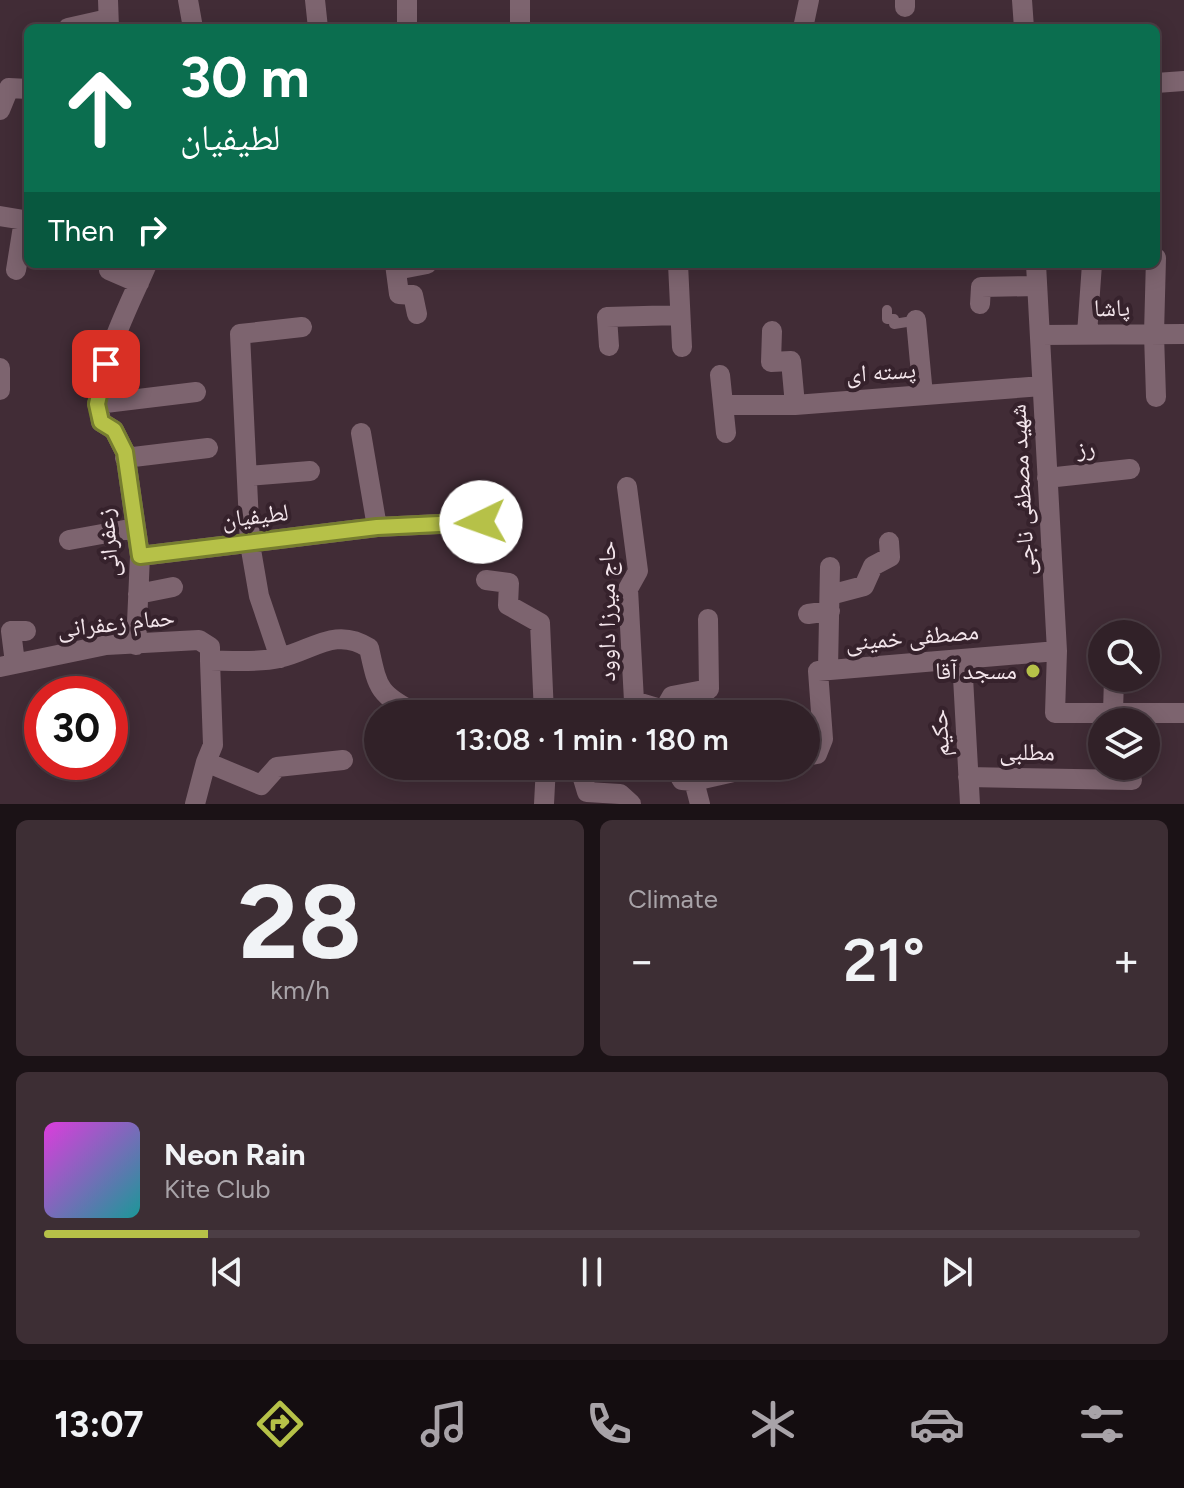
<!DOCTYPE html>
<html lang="en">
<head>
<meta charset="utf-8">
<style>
	:root { --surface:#312128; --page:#3d2e34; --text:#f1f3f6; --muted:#a8a3a8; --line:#4c3e45; --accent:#b6c148 }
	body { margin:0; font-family:Figtree,"Noto Naskh Arabic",sans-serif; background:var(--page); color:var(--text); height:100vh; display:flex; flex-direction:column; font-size:30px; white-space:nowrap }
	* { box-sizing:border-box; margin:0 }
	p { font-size:26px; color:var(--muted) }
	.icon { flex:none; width:44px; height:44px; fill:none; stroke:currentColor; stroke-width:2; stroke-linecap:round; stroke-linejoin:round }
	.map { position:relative; height:804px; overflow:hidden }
	.sheet { display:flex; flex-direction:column; gap:16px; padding:16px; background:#1b1216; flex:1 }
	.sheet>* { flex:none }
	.hud { position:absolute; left:24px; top:24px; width:1136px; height:244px; border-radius:12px; box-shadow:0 4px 20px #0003,0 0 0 2px var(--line); background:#0b6e4f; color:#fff; overflow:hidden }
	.tools { position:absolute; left:1088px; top:620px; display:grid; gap:16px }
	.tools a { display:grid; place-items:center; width:72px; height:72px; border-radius:50%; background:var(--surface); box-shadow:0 4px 20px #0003,0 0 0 2px var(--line); font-size:40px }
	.speed { position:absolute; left:24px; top:676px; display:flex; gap:16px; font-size:40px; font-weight:700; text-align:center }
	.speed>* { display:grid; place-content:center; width:104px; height:104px; border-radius:50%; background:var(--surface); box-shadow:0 4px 20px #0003,0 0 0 2px var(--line); line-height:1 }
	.speed .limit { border:12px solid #d22; background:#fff; color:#111 }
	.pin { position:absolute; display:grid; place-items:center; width:68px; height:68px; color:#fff; margin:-34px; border-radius:16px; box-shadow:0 4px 12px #0006 }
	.me { position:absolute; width:88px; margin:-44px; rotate:267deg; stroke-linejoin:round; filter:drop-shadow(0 0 6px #0008) }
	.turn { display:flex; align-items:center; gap:28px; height:168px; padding:0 24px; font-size:36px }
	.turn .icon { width:104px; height:104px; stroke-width:2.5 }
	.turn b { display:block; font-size:56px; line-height:68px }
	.then { display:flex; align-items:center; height:76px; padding:0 24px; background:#0003; gap:16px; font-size:30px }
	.big { font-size:60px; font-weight:600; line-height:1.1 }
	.sheet .tile { flex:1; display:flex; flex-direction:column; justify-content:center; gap:12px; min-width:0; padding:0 28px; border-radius:12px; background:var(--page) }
	.sheet .dial { align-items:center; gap:0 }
	.dial b { font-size:104px; line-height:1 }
	.song { display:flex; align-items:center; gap:24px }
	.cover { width:96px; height:96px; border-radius:12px; background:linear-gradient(135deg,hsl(300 70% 55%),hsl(180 70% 35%)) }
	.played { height:8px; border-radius:4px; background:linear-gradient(90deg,var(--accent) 15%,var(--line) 15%) }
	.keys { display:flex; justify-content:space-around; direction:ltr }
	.heat { display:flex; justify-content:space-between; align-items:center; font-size:44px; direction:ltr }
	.sheet .tiles { flex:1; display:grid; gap:16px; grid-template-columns:1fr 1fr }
	.tile:last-child { grid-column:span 2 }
	.trip { position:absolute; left:364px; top:700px; width:456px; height:80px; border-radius:40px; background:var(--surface); box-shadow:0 4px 20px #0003,0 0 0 2px var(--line); font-weight:600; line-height:80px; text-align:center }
	.menu { display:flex; height:128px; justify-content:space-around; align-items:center; background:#140d10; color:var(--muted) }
	.menu .icon { width:56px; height:56px }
	.menu .current { color:var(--accent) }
	.menu b { font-size:36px; color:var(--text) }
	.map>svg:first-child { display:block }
</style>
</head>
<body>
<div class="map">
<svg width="1184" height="804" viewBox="0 0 1184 804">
	<rect width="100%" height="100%" fill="#412c36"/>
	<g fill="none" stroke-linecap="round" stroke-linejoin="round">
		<path stroke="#7d646f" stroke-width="10" d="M887 310V319H894V324L919 320"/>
		<path stroke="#7d646f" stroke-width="20" d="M108 0 109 28
			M188 0 193 28
			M315 0 318 28
			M407 0V28
			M520 0V28
			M905 0V7
			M1022 0 1024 28
			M68 28 108 19
			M803 28 809 0
			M1156 83 1184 81
			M0 110 9 88 28 89
			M0 216 24 220 16 270
			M395 264 399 294 413 295 417 314
			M678 264 682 347
			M1036 264 1057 651 1055 713H1184
			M109 270 139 283
			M396 270 427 264
			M980 304 981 287 1037 286
			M916 320 923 395
			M772 331 771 362 791 361 795 405
			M1087 334 1092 264
			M1040 335 1184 334
			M609 346 607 317 680 315
			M0 368V390
			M720 375 726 433
			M1156 397 1154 334 1156 258
			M97 404 196 392
			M724 405H795L1042 386
			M361 433 377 527
			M125 458 208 448
			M247 476 310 471
			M1047 478 1130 469
			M627 487 638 571 628 589 634 701 664 710V714
			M69 540 135 528
			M140 556 377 527 481 522
			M486 580 509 583 508 605 540 623 544 714
			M138 594 173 587
			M830 595 864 586 873 566 890 557 889 542
			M808 614 830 611
			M136 645 140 556 125 452 114 430 101 422C92 373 128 309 147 264
			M280 658 259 596 250 544 240 334 302 327
			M962 659 970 804
			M15 663 11 631H26
			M0 667 106 645 199 640 210 647V661C232 660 258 663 279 658 312 651 335 626 369 648 378 689 378 694 417 714
			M828 669 830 567
			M664 710 672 696 709 689 708 619
			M1113 712 1114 678
			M806 756 817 754 823 739 818 671 1057 651
			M206 762 261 785 277 767 343 760
			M555 766 581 772 587 792 620 794 631 804
			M674 766 682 780 694 781 700 804
			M968 777 1132 780
			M694 781 760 766
			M195 804 206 762 213 745 210 661
			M544 804 546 766"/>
	</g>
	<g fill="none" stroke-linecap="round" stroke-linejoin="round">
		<g stroke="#767d2f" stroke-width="20">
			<path id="route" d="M106 364 97 404 101 422 114 430 125 452 140 556 377 527 481 522"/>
		</g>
		<use href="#route" stroke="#b6c148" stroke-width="14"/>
	</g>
	<circle fill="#b6c148" stroke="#36222c" stroke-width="3" cx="1033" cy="671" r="8"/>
	<g text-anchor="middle" stroke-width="8" stroke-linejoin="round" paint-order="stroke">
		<g font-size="24" fill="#f3e5eb" stroke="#36222c">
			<text transform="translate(1112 308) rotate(-1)" y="8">پاشا</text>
			<text transform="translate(881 372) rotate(-4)" y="8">پسته ای</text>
			<text transform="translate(1086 448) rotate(-6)" y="8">رز</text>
			<text transform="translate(1022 490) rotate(-93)" y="8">شهید مصطفی ناجی</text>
			<text transform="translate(255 516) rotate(-7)" y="8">لطیفیان</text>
			<text transform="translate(108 543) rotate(-95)" y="8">زعفرانی</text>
			<text transform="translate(607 611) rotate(-90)" y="8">حاج میرزا داوود</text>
			<text transform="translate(116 623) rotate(-6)" y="8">حمام زعفرانی</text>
			<text transform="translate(912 637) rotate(-5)" y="8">مصطفی خمینی</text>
			<text transform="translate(940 733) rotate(-93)" y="8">حکیم</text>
			<text transform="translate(1027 752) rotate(1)" y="8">مطلبی</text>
		</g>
		<g font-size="24" fill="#f3e5eb" stroke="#36222c" text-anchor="end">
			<text x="1017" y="679">مسجد آقا</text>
		</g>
	</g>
</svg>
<div class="tools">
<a><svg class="icon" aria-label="search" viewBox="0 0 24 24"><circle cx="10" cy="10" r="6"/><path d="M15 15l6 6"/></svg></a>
<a><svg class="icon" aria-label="layers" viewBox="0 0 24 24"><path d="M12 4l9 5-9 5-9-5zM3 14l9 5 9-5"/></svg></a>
</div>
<div class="speed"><div class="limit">30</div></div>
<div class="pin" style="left:106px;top:364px;background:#d93025"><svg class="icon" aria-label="arrive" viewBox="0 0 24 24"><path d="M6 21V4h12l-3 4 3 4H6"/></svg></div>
<svg class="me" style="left:481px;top:522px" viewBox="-20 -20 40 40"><circle r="19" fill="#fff"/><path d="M0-13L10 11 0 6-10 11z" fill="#b6c148"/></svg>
<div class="trip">13:08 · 1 min · 180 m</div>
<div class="hud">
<div class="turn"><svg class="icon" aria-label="ahead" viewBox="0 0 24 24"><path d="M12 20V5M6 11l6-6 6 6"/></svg><div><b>30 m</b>لطیفیان</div></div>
<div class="then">Then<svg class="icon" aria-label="right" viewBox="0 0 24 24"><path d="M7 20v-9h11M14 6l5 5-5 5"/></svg></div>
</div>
</div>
<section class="sheet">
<div class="tiles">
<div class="tile dial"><b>28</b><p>km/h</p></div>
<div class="tile"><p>Climate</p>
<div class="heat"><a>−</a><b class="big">21°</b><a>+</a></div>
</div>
<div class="tile">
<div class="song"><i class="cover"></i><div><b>Neon Rain</b><p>Kite Club</p></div></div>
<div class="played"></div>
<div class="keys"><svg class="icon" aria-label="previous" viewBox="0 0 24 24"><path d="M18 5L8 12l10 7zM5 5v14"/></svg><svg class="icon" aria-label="pause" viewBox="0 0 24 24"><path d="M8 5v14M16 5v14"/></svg><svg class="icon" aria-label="next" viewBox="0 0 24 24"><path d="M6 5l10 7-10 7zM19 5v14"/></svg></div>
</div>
</div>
</section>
<nav class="menu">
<b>13:07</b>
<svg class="icon current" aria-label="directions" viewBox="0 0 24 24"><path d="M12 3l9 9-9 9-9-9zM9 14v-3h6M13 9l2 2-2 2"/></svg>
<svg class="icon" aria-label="music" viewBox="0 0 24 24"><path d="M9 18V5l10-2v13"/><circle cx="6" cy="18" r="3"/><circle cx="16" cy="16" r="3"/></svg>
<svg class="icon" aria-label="phone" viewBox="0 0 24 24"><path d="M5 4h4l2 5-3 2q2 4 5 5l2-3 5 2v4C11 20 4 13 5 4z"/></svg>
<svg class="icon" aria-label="climate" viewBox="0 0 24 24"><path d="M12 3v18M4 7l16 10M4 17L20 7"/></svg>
<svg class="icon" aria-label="car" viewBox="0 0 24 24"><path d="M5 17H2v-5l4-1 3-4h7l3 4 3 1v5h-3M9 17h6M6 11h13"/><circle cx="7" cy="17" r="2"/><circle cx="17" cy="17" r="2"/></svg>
<svg class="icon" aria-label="filters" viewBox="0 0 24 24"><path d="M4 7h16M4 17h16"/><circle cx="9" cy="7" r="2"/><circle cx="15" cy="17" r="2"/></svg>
</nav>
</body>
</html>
